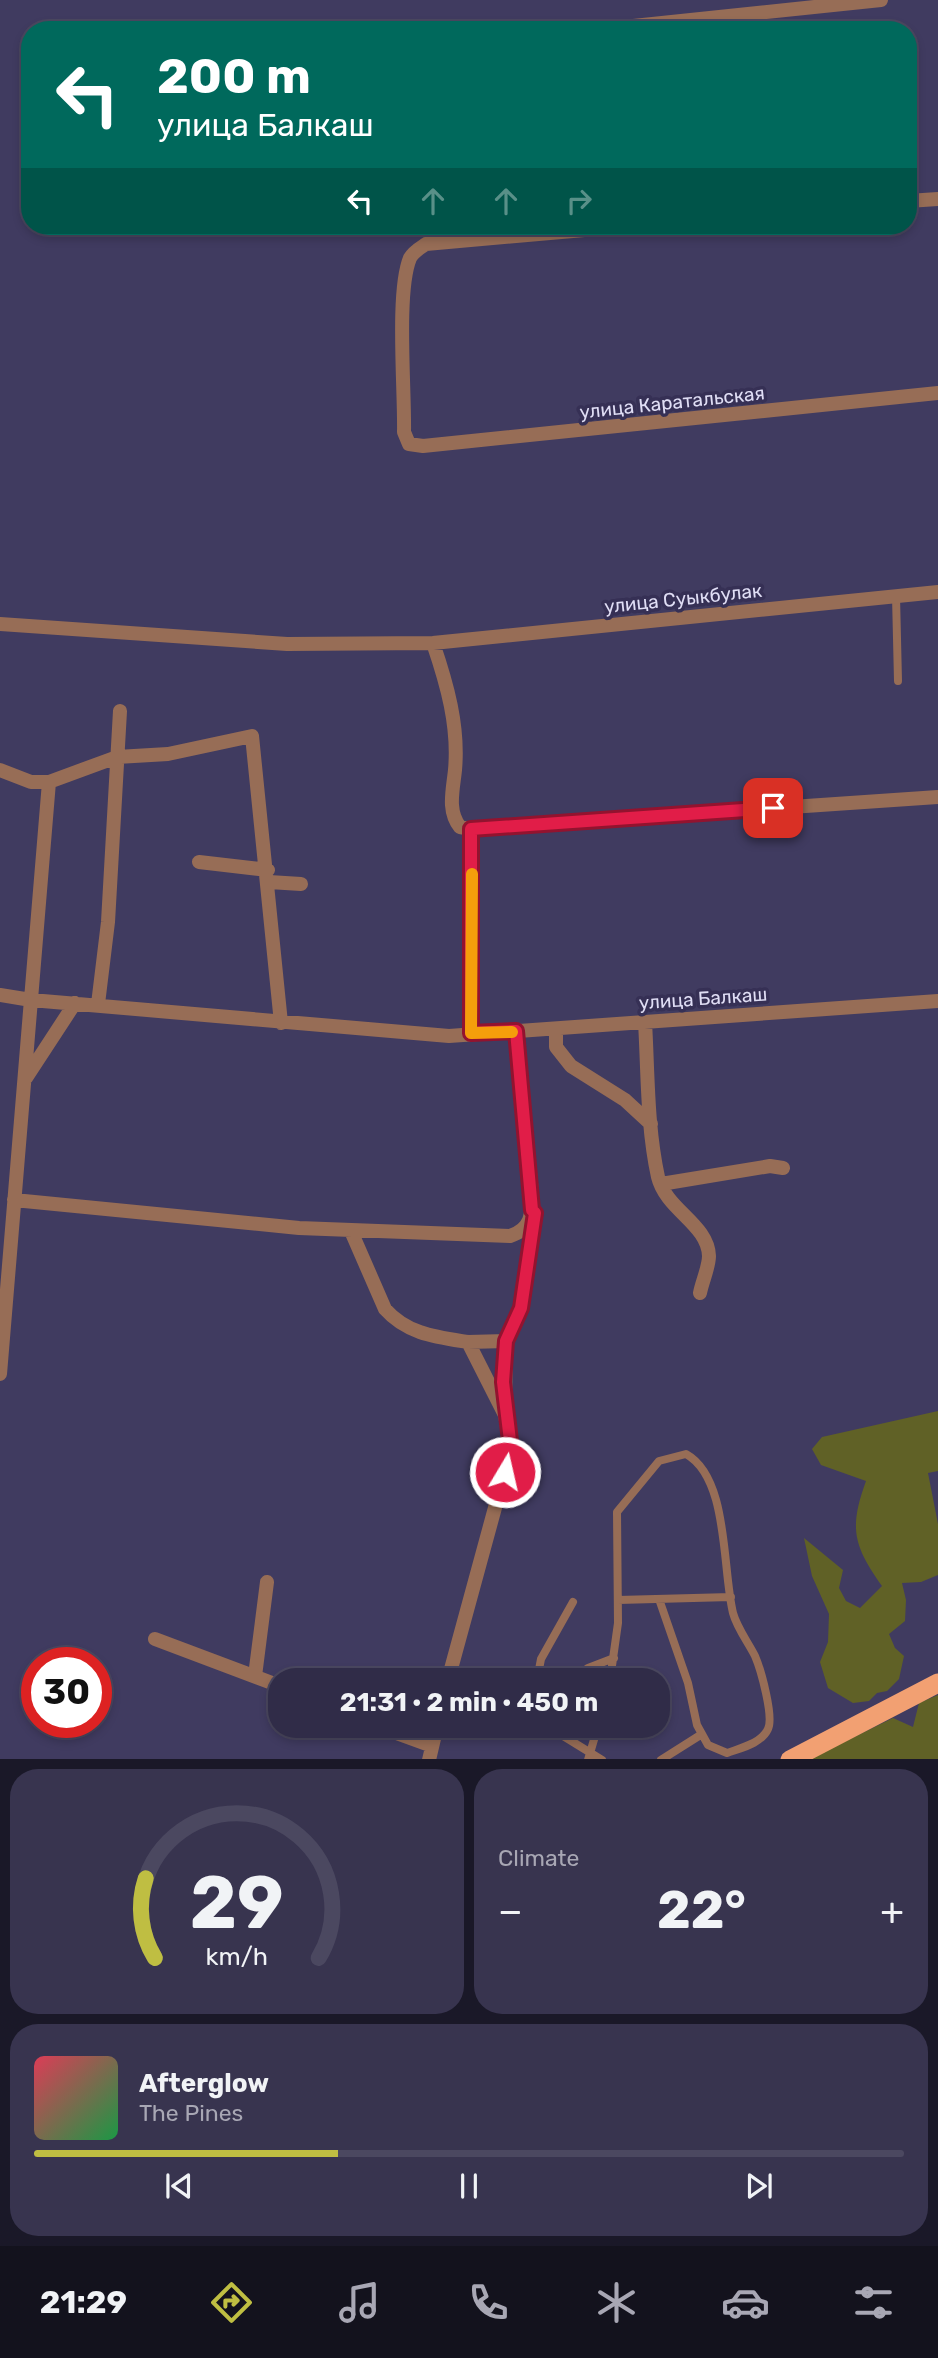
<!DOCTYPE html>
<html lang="en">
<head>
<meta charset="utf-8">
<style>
	:root { --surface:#302c48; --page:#38344f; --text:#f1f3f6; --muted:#a8a7b4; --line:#4b4860; --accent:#bfbe42 }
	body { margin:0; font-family:Rubik,sans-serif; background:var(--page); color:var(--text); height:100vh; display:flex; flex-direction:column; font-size:26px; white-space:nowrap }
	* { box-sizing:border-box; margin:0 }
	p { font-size:23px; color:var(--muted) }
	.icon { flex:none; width:38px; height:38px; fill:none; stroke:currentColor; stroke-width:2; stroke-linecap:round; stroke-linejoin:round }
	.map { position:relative; height:1759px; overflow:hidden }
	.details { display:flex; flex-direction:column; gap:10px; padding:10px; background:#1a1828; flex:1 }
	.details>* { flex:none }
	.guide { position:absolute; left:21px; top:21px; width:896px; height:214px; border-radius:28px; box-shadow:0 4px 10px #0003,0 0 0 2px var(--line); background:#00695c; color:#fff; overflow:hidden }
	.speed { position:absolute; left:21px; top:1647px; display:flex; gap:14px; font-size:35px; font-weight:700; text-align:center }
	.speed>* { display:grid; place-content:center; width:91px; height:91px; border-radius:50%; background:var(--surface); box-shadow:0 4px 10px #0003,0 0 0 2px var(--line); line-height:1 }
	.speed .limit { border:10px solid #d22; background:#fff; color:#111 }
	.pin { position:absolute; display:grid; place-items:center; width:60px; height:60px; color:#fff; margin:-30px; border-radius:14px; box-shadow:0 4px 10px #0006 }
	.me { position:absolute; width:77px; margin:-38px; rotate:9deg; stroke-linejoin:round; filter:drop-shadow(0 0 5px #0008) }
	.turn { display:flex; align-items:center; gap:24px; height:147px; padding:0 21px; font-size:32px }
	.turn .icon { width:91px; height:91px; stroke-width:2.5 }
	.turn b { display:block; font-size:49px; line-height:60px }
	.lanes { display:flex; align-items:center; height:66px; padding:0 21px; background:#0003; justify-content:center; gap:35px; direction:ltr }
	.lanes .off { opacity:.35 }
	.big { font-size:52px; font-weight:700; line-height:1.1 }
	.details .card { flex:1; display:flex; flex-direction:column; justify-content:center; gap:10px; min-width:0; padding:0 24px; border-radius:28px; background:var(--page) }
	.details .dial { align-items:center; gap:0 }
	.dial svg { height:182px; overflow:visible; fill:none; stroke:var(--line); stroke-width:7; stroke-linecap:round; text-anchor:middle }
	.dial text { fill:var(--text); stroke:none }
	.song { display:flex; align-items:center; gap:21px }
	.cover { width:84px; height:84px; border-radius:10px; background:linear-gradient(135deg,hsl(350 70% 55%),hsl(140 70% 35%)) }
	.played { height:7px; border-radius:4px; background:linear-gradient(90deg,var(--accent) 35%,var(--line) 35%) }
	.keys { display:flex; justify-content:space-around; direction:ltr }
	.heat { display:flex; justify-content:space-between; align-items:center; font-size:38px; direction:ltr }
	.details .tiles { flex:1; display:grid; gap:10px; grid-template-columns:1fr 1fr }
	.card:last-child { grid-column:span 2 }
	.trip { position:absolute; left:268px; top:1668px; width:402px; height:70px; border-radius:28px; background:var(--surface); box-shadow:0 4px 10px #0003,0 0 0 2px var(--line); font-weight:700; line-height:70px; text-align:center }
	.tabs { display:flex; height:112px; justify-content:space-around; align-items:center; background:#13121d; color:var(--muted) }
	.tabs .icon { width:49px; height:49px }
	.tabs .active { color:var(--accent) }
	.tabs b { font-size:32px; color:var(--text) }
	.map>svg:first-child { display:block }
</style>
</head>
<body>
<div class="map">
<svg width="938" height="1760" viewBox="0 0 938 1760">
	<rect width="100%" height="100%" fill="#403b60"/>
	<path fill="#606126" d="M938 1411V1471L928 1473 938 1524V1575L921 1582 902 1583 906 1600 905 1621 889 1634 895 1648 904 1656 899 1679 887 1691 877 1693 869 1701 853 1703 828 1688 820 1662 828 1642 829 1614 812 1576 804 1538 843 1570 839 1588 846 1601 860 1608 882 1586C853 1545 849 1528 866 1481L821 1465 812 1449 822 1437Z
		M938 1695V1759L807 1760 893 1718 913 1727 919 1703Z"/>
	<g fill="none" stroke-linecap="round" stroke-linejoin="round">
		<path stroke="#976d56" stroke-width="8" d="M896 596 898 681
			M618 1600 731 1597
			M537 1680 541 1659 573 1602
			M572 1680 588 1668 614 1658
			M610 1680 618 1623 617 1512 659 1461 686 1454C729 1478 722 1568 733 1613 737 1628 748 1642 755 1656 761 1670 774 1717 768 1729 761 1744 740 1748 727 1753L708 1745 697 1725 688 1683 659 1599
			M547 1726 602 1760
			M588 1760 598 1726
			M661 1760 702 1734"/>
		<path stroke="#976d56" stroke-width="14" d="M595 30 881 0
			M908 201 938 199
			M630 226 426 244C420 248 413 252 410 258 396 292 405 391 404 432L409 444 423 446 938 393
			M0 624 287 644 433 643 938 592
			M433 643C447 684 459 726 455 770 453 790 447 811 460 827L471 829 938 797
			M0 770 31 782H49L117 757 168 754 252 736 281 1023
			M199 862 268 870
			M269 882 301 884
			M0 995 31 1000 449 1036 938 1001
			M98 1004 108 922 120 711
			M645 1022C648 1073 647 1127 658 1177 666 1210 708 1224 709 1256 709 1267 702 1282 700 1293
			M556 1030V1047L571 1066 625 1100 651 1124
			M471 1033V829
			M26 1078 75 1003
			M661 1184 770 1166 783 1168
			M14 1200 299 1228 510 1236C532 1229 532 1214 532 1193L516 1031
			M351 1231 385 1309C407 1334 436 1337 468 1342L505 1415 511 1449 448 1680
			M468 1342 506 1341
			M0 1374 49 782
			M505 1409 506 1341 521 1308 535 1220
			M155 1639 280 1686
			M255 1676 267 1582
			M377 1726 432 1746
			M429 1760 437 1726"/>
		<path stroke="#f2a072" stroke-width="19" d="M790 1760 938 1683"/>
	</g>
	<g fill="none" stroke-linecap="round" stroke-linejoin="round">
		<g stroke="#92132f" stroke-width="18">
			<path id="route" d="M505 1472 511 1449 503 1382 506 1341 521 1308 535 1213 532 1210 516 1031 471 1033V829L773 808"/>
		</g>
		<use href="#route" stroke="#e11d48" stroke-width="12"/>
		<path stroke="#f59e0b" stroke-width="12" d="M472 874 471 1033 512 1032"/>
	</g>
	<g text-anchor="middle" stroke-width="7" stroke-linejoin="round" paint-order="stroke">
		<g font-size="19" fill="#e0def5" stroke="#363055">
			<text transform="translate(672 402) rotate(-6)" y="7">улица Каратальская</text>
			<text transform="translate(683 598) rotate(-6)" y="7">улица Суыкбулак</text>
			<text transform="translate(703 998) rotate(-4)" y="7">улица Балкаш</text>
		</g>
	</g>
</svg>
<div class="speed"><div class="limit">30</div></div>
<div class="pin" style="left:773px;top:808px;background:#d93025"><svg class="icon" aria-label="arrive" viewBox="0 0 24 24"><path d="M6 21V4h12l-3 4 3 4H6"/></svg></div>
<svg class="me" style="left:505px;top:1472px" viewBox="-20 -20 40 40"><circle r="17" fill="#e11d48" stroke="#fff" stroke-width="3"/><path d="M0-11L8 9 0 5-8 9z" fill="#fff"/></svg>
<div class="trip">21:31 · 2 min · 450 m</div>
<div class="guide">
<div class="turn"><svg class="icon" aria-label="left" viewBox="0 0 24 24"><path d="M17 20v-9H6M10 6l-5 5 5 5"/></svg><div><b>200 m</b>улица Балкаш</div></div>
<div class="lanes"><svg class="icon" aria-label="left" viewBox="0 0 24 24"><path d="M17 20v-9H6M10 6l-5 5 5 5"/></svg><svg class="icon off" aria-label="ahead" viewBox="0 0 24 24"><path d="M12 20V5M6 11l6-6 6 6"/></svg><svg class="icon off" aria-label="ahead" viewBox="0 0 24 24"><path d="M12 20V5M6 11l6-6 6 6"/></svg><svg class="icon off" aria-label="right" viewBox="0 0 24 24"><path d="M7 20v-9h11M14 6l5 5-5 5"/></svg></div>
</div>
</div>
<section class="details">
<div class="tiles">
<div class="card dial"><svg viewBox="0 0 100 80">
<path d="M14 69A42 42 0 1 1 86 69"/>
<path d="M14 69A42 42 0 0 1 10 34" stroke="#bfbe42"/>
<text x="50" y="56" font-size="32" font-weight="700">29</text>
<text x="50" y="72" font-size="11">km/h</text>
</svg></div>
<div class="card"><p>Climate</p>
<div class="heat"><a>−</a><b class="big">22°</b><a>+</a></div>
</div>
<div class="card">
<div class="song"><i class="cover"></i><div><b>Afterglow</b><p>The Pines</p></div></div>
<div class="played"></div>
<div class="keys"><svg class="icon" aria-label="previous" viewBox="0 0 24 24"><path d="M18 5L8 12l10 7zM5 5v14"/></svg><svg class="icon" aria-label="pause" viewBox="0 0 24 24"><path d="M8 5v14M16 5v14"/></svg><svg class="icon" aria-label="next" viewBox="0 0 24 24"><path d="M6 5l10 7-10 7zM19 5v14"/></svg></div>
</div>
</div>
</section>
<nav class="tabs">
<b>21:29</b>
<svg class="icon active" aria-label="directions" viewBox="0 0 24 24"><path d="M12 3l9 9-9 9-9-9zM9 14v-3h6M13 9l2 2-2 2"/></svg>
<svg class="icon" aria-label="music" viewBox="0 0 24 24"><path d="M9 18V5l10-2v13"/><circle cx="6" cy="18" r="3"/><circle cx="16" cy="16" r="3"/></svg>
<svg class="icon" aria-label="phone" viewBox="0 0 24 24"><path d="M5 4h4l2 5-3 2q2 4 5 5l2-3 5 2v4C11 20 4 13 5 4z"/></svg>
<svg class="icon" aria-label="climate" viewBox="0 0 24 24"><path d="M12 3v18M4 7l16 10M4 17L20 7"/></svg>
<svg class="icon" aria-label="car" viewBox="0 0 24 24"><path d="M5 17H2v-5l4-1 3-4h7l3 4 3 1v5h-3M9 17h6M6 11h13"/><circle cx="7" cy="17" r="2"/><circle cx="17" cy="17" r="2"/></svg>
<svg class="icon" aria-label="filters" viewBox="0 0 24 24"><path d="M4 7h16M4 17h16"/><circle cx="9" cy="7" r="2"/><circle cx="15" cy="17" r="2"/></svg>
</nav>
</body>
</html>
